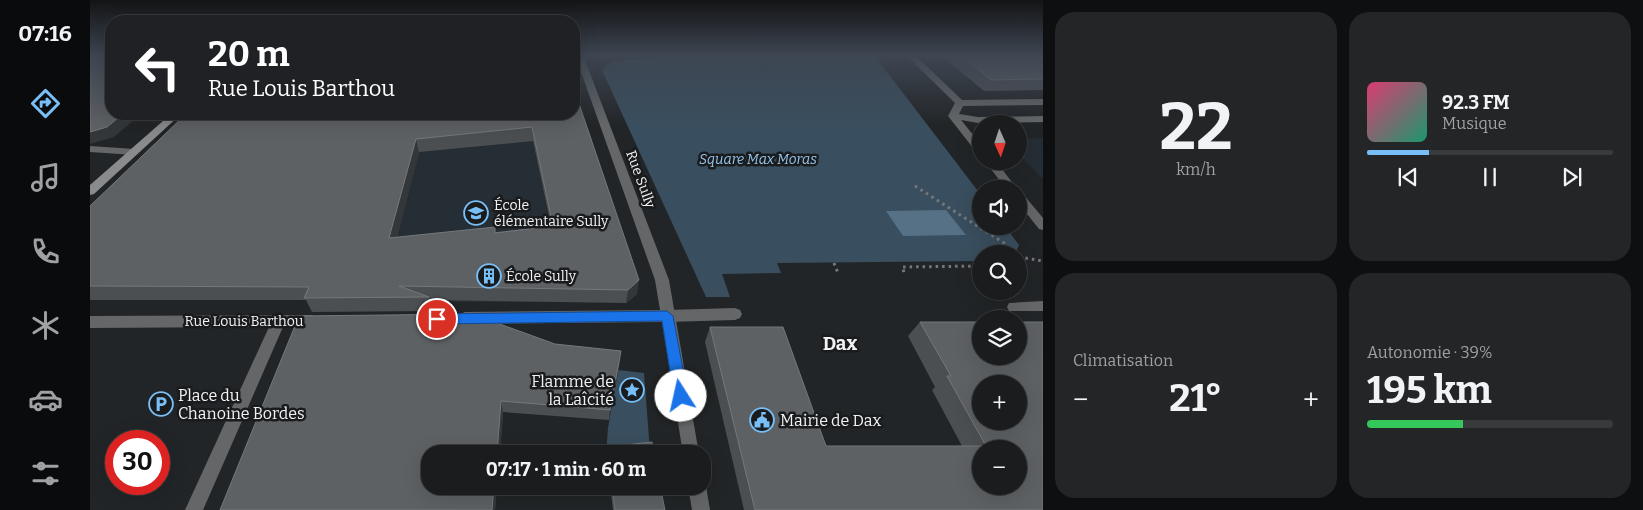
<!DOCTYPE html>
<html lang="fr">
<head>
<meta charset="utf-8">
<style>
	:root { --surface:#1a1c1d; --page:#232526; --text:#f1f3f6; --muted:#9fa1a4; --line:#383a3b; --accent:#78bff7 }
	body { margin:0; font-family:Bitter,serif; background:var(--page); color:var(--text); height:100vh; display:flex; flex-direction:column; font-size:19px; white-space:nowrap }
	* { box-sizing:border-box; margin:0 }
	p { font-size:16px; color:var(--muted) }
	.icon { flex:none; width:28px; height:28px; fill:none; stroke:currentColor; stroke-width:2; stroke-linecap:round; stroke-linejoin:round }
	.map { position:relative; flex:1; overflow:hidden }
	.sheet { display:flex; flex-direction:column; gap:12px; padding:12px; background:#0e0f10; width:600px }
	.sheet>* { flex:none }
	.hud { position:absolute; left:15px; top:15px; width:475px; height:105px; border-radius:20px; box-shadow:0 5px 20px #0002,0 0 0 1px var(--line); background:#202124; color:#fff; overflow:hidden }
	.needle { width:32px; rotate:177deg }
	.tools { position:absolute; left:882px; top:115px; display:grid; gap:10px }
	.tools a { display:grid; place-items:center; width:55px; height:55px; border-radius:50%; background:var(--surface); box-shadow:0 5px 20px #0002,0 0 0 1px var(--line); font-size:25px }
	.speed { position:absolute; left:15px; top:430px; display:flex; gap:10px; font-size:25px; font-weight:700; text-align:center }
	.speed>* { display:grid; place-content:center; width:65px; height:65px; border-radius:50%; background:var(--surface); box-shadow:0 5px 20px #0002,0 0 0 1px var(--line); line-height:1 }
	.speed .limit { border:8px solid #d22; background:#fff; color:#111 }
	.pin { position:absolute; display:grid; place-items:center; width:42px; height:42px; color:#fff; margin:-21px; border:2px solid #fff; border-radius:50%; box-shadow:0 1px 5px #0007 }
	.me { position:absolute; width:55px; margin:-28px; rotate:350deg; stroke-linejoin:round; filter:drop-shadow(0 0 4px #0008) }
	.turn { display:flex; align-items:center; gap:18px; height:105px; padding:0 20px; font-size:22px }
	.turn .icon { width:65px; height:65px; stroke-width:2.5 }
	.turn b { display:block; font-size:35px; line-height:42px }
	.big { font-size:38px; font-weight:700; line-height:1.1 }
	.sheet .tile { flex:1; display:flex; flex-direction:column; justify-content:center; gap:8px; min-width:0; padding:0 18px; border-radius:20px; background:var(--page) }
	.sheet .dial { align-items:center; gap:0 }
	.dial b { font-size:65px; line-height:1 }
	.song { display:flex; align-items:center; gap:15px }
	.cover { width:60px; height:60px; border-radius:8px; background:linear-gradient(135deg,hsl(340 70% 55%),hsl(160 70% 35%)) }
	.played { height:5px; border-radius:2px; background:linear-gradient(90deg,var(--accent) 25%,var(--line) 25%) }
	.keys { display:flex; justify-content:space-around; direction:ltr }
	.heat { display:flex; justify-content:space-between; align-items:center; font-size:28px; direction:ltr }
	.charge { height:8px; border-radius:4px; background:linear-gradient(90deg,#34c759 39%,var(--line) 0) }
	.sheet .tiles { flex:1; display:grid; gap:12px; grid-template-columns:repeat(2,1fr) }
	.trip { position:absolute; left:331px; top:445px; width:290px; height:50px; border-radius:20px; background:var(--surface); box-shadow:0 5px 20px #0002,0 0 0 1px var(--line); font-weight:700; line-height:50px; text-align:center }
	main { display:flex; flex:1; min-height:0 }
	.tab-bar { display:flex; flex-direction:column; width:90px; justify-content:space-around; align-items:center; background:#0a0b0c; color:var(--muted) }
	.tab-bar .icon { width:35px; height:35px }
	.tab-bar .active { color:var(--accent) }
	.tab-bar b { font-size:22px; color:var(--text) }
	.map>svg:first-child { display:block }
</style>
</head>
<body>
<main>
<nav class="tab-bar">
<b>07:16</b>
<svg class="icon active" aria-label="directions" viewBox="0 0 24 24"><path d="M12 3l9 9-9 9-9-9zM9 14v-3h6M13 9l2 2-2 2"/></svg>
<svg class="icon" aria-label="music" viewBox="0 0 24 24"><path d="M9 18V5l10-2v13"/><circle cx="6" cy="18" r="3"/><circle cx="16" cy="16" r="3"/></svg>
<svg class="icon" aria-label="phone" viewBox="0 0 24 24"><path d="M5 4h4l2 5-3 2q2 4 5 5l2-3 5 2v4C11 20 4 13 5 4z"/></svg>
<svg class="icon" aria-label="climate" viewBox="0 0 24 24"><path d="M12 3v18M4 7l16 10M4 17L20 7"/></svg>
<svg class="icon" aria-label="car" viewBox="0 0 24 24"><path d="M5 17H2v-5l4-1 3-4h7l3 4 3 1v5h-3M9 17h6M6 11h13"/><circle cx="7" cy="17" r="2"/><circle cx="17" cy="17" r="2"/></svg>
<svg class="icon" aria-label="filters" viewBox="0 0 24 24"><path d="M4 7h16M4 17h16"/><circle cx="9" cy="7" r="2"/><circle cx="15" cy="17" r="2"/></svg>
</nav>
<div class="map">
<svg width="953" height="510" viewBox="0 0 953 510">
	<rect width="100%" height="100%" fill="#222527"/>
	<path fill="#262e35" d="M442 137 476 302H292L330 148Z
		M953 138V179L929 155V139Z"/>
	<path fill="#394e5e" d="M597 55H784L891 195V226H915L929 245 925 254H891V261L687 263 691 273 632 274 640 297H616L512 70 521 62Z
		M528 370 554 373 560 451 516 454 518 428Z"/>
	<path fill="#567085" d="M856 210 876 235 813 236 796 211Z"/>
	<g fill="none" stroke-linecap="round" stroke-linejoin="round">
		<path stroke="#76787a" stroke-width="3" stroke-dasharray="2.5 4" stroke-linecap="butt" d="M825 186 914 243 923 254
			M929 257 953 261
			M744 263 748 273
			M814 272 812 267 891 266"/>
		<path fill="#646667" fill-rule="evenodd" d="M863 113 888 117 953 116V122L888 123 860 118V114Z
			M953 301V311H919L917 307 919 303Z
			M645 308 650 310 652 314 650 318 645 320 577 322 572 320 570 316 572 312 577 310Z"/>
		<path fill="#646667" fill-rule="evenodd" d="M485 55H493L579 280 609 454H593L572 322 375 324 370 322 368 318 370 314 375 312 570 310 565 280Z
			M816 55H825L872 100 953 99V105L873 106 868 116 891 145V154L887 153 858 116 865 103Z
			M0 146 44 149 49 152 44 155 0 152Z
			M895 161H906L927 189H916Z
			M929 193 933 194 953 218V230L949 229 929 204Z
			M222 315 227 317 229 321 227 325 193 327 113 510H95L179 327 0 328V316Z
			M612 479 616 486 620 510H602L598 486H612Z"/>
		<path fill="#898b8d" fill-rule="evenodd" d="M81 114H91L4 194 0 195V185Z"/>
	</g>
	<path fill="#4c4f52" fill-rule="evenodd" d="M851 55H953V90L894 91Z
		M96 114H484L547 294 536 303 340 300 343 311 222 312 216 300H0V206ZM443 141 461 226 406 232 307 237 329 152Z
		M830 322 953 510H654L615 342 620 327 736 446H872L842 390 845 387 818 336Z
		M465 344 531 351 519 420 413 412 410 454H340L407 486 405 510H130Z
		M520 486H570L575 510H523Z"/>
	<path fill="#34373a" d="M33 114H51L24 137 0 144V132Z
		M326 139 329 152 304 252 299 238Z
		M549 280 547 294 536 303 538 290Z
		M531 351 530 363 519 420 520 410Z
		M411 401 413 412 410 454H407Z
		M404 486H407L405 510H402Z"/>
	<path fill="#5e6164" stroke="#75787a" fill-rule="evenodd" d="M0 55H21V114H33L17 127 0 132Z
		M871 55H953V79L901 80Z
		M484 89 549 280 538 290 309 286 339 297 214 298 219 287 0 286V206L96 114H484ZM442 127 463 226 405 233V227L299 238 326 139Z
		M382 314 465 344 531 351 520 410 411 401 407 454H340V486H404L402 510H130L209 316Z
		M830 322H891V356H929V322H953V510H665L620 327H693L736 446H896L857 376H861ZM891 384H929V421H891ZM891 449H929V486H891Z
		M562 442 564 454H518L517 447Z
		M522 486H570L575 510H525Z"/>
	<linearGradient id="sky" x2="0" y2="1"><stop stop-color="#131415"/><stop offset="0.44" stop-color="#3e4652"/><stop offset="1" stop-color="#3e4652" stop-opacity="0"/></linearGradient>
	<rect width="953" height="126" fill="url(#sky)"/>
	<path fill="#1a73e8" stroke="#114b97" d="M577 311 583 316 598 396 596 400 591 402 586 400 584 396 572 321 347 324 341 319 347 314Z"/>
	<defs>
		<g id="school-ring" transform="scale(1.25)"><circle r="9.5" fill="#191b1d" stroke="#78bff7" stroke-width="1.5"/><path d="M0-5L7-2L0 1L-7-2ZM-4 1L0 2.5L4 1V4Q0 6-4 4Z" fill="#78bff7"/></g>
		<g id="building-ring" transform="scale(1.25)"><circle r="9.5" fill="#191b1d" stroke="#78bff7" stroke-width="1.5"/><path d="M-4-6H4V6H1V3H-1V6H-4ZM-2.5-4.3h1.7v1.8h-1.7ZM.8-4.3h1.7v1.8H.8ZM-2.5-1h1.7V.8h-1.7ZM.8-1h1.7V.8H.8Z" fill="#78bff7"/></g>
		<g id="sight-ring" transform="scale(1.25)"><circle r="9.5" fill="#191b1d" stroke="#78bff7" stroke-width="1.5"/><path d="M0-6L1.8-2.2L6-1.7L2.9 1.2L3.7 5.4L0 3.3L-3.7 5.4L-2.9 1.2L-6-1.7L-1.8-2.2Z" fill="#78bff7"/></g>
		<g id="parking-ring" transform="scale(1.25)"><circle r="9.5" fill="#191b1d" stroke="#78bff7" stroke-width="1.5"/><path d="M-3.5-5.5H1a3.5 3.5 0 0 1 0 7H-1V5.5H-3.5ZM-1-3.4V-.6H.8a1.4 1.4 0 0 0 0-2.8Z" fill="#78bff7"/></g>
		<g id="civic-ring" transform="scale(1.25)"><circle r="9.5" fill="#191b1d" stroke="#78bff7" stroke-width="1.5"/><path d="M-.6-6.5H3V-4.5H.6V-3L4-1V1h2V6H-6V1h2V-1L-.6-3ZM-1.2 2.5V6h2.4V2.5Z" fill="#78bff7"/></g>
	</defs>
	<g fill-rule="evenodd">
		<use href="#school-ring" x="386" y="213"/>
		<use href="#building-ring" x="399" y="276"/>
		<use href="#sight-ring" x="542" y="390"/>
		<use href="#parking-ring" x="71" y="404"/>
		<use href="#civic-ring" x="672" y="420"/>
	</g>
	<g text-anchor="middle" stroke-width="5" stroke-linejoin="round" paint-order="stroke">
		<g font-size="14" font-style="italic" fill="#95c4eb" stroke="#191b1d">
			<text x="668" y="164">Square Max Moras</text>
		</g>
		<g font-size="14" fill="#f0f2f4" stroke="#191b1d">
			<text transform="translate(551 179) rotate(70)" y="5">Rue Sully</text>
			<text x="154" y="326">Rue Louis Barthou</text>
		</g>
		<g font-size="14" fill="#f0f2f4" stroke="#191b1d" text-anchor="start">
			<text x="404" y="210">École<tspan x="404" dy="16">élémentaire Sully</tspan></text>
			<text x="416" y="281">École Sully</text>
		</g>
		<g font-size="16" fill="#f0f2f4" stroke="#191b1d" text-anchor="start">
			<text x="524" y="387" text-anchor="end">Flamme de<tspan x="524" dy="18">la Laîcité</tspan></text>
			<text x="88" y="401">Place du<tspan x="88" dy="18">Chanoine Bordes</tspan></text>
			<text x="690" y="426">Mairie de Dax</text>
		</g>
		<g font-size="19" font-weight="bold" fill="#f0f2f4" stroke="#191b1d">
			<text x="750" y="350">Dax</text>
		</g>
	</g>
</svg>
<div class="tools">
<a><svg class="needle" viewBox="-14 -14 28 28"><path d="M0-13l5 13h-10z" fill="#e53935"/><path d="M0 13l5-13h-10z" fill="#9fa1a4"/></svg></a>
<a><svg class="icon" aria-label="sound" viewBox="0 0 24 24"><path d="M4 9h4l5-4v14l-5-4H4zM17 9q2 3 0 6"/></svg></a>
<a><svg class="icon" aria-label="search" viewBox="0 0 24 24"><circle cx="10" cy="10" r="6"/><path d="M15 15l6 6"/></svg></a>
<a><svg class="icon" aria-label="layers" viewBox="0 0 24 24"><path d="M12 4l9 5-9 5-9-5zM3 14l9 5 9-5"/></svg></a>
<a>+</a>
<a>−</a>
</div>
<div class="speed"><div class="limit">30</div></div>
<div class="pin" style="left:347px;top:319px;background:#d93025"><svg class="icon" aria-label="arrive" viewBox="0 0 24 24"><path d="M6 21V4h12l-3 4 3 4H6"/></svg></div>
<svg class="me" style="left:591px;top:396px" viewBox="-20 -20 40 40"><circle r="19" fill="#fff"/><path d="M0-13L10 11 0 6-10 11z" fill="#1a73e8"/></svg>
<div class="trip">07:17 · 1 min · 60 m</div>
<div class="hud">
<div class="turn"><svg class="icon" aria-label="left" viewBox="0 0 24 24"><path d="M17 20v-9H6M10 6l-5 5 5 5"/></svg><div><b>20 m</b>Rue Louis Barthou</div></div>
</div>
</div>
<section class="sheet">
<div class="tiles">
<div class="tile dial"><b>22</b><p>km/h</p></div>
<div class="tile">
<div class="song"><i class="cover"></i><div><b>92.3 FM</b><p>Musique</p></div></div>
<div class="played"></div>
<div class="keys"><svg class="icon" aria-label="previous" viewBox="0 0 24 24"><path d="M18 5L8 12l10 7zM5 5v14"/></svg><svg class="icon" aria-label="pause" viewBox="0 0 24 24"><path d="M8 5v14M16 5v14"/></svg><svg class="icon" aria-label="next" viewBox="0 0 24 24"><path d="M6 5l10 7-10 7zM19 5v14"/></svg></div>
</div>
<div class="tile"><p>Climatisation</p>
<div class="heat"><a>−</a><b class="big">21°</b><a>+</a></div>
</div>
<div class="tile"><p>Autonomie · 39%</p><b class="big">195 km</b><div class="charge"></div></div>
</div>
</section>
</main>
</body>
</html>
